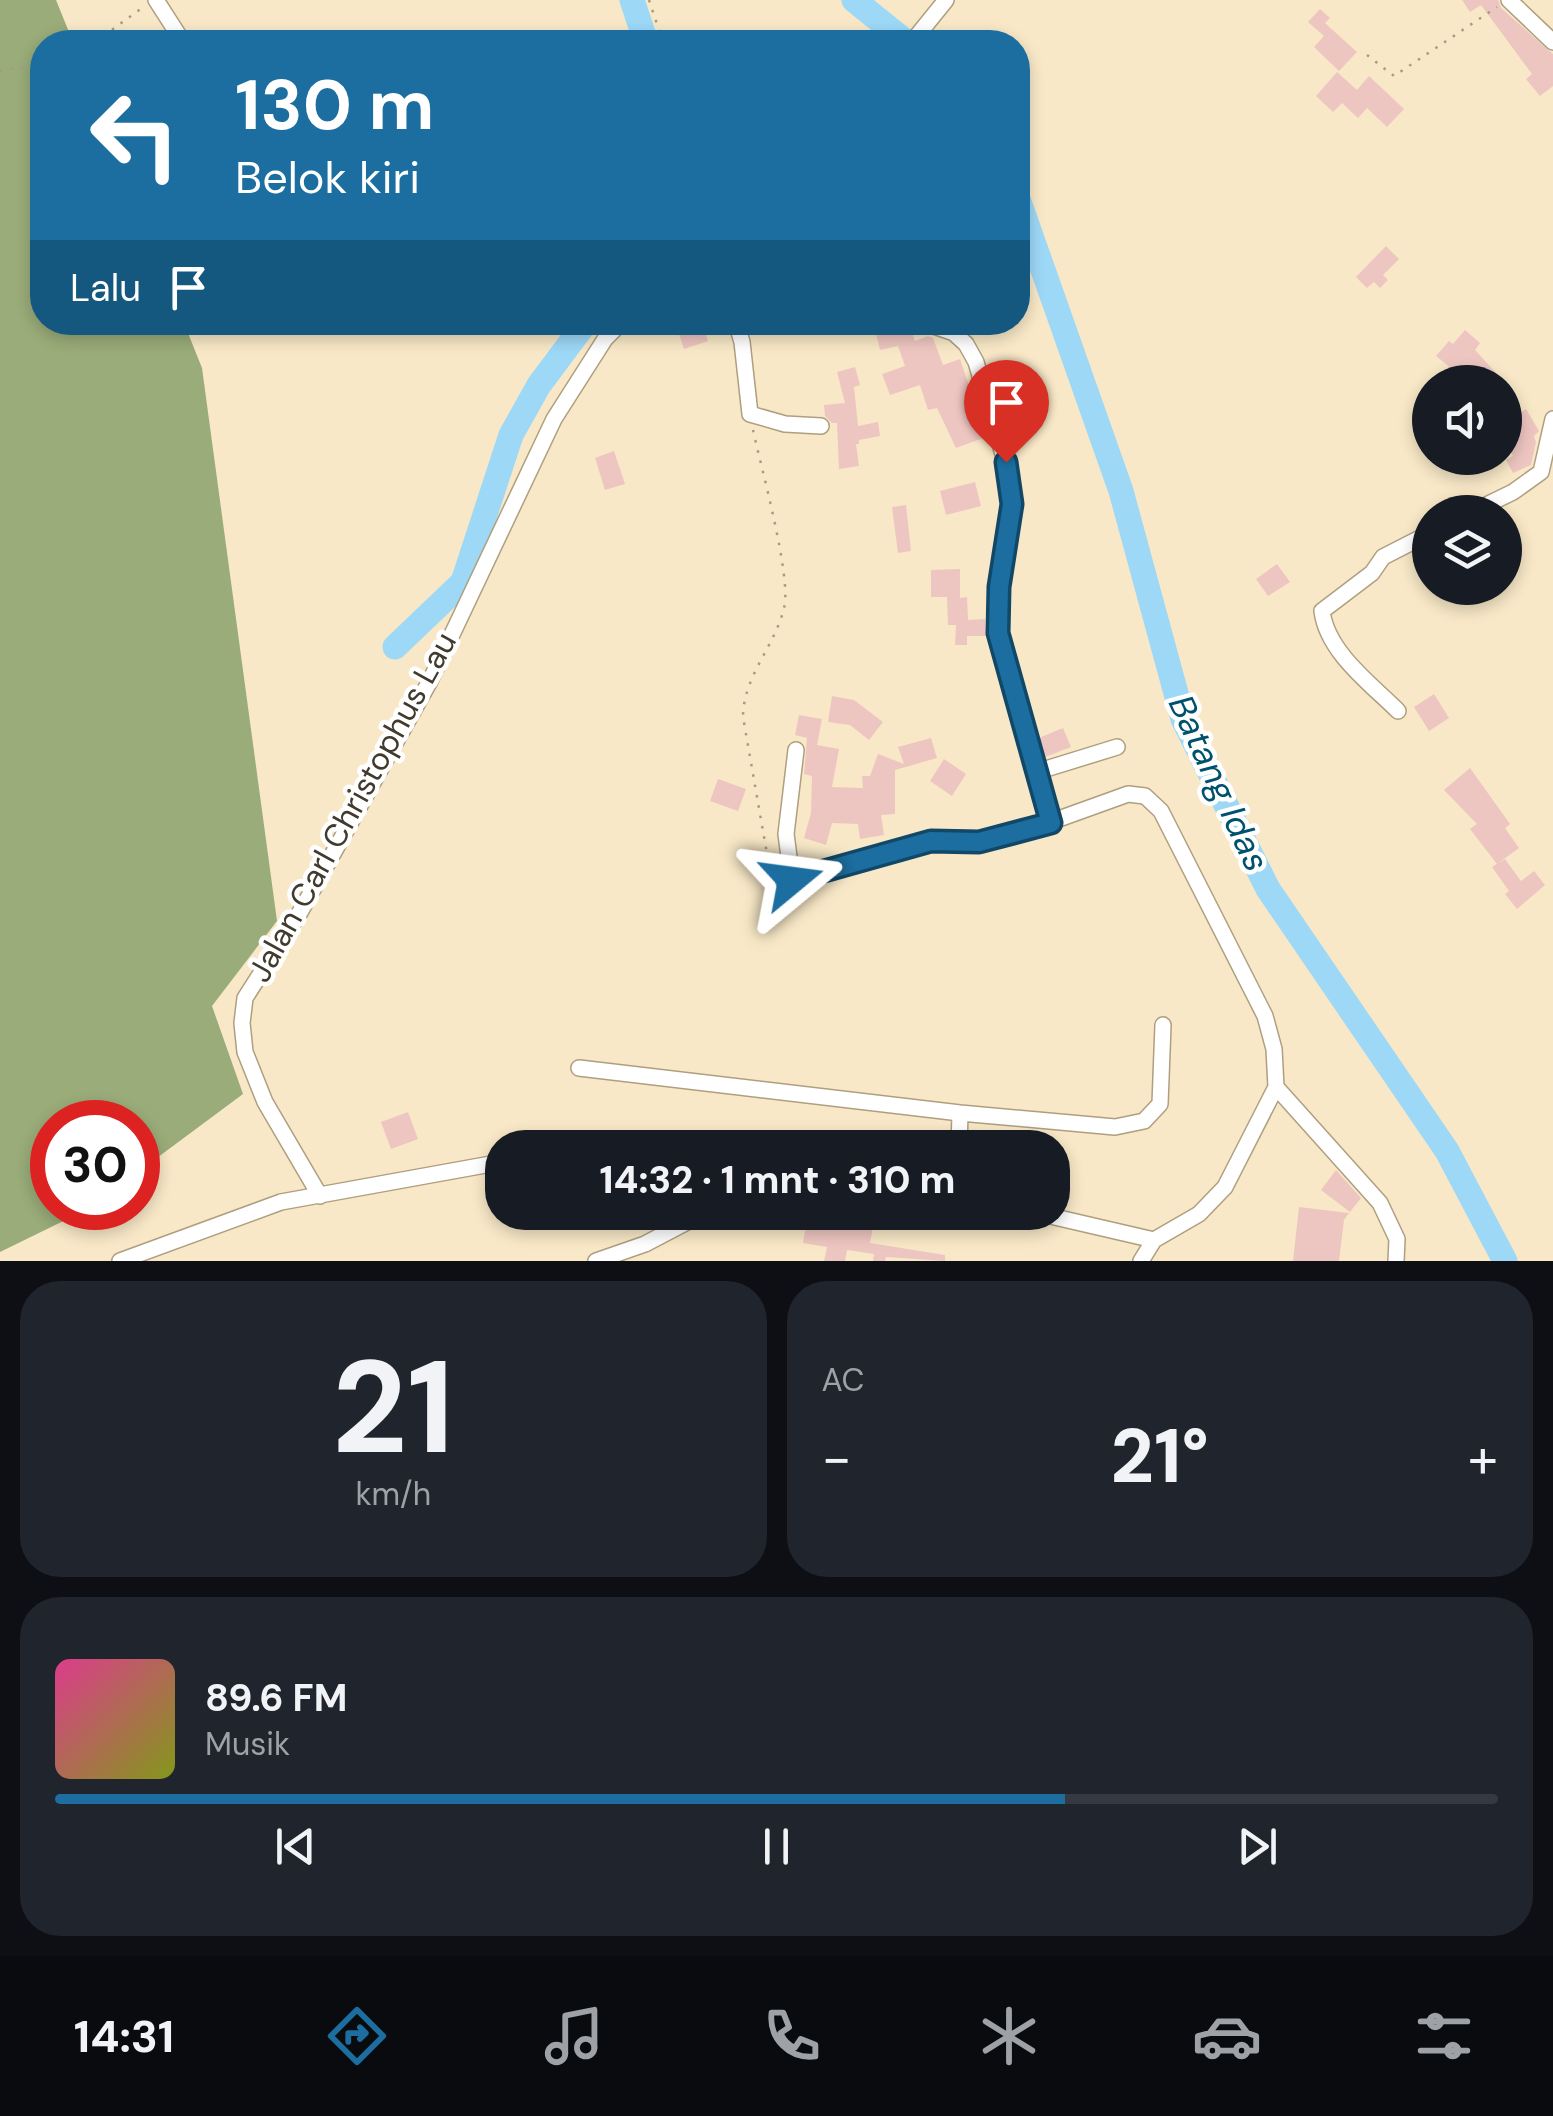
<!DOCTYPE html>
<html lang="id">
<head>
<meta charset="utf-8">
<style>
	:root { --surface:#171b24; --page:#20242c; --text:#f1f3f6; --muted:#9ea1a6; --line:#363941; --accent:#1b6e9f }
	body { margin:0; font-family:"DM Sans",sans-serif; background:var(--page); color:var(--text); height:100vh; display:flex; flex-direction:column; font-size:38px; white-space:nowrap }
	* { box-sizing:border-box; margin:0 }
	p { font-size:32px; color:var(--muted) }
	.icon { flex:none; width:55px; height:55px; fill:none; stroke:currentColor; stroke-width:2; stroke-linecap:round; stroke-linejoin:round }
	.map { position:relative; height:1261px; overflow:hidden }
	.panel { display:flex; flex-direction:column; gap:20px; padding:20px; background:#0d0f14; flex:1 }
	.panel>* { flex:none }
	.banner { position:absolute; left:30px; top:30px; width:1000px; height:305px; border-radius:40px; box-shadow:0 5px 15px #0003; background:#1b6e9f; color:#fff; overflow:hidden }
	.controls { position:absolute; left:1412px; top:365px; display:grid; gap:20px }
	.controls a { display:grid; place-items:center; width:110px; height:110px; border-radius:50%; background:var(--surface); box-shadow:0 5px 15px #0003; font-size:50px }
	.speed { position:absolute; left:30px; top:1100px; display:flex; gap:20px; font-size:50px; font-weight:700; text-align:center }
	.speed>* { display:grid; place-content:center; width:130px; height:130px; border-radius:50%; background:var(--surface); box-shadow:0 5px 15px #0003; line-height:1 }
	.speed .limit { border:15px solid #d22; background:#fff; color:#111 }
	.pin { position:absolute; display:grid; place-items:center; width:85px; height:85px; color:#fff; margin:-102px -42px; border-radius:50% 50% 50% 0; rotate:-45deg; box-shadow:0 0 10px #0007 }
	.pin .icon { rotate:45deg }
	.me { position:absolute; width:110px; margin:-55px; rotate:74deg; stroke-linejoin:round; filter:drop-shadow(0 0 8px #0008) }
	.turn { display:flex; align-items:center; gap:35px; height:210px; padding:0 40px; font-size:45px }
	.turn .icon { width:130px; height:130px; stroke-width:2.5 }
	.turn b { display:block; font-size:70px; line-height:85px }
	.then { display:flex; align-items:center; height:95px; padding:0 40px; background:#0003; gap:20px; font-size:38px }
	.big { font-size:75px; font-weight:800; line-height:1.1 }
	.panel .card { flex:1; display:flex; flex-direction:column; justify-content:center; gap:15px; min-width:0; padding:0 35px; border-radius:40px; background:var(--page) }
	.panel .dial { align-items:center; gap:0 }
	.dial b { font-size:130px; line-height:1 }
	.song { display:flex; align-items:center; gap:30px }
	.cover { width:120px; height:120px; border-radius:15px; background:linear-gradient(135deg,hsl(330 70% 55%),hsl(70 70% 35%)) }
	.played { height:10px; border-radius:5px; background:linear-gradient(90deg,var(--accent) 70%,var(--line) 70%) }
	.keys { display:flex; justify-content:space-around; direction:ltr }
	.heat { display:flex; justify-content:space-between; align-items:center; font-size:55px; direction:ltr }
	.panel .tiles { flex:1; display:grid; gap:20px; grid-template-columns:1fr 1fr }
	.card:last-child { grid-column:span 2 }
	.trip { position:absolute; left:485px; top:1130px; width:585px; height:100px; border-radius:40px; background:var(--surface); box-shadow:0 5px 15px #0003; font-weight:800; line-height:100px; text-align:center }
	.dock { display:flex; height:160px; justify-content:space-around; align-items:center; background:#090b0e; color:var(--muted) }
	.dock .icon { width:70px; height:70px }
	.dock .current { color:var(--accent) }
	.dock b { font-size:45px; color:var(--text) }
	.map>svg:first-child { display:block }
</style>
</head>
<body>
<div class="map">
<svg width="1553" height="1261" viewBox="0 0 1553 1261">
	<rect width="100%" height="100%" fill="#f8e8c7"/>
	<path fill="#9aac79" d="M0 0H56L73 42H42V322L184 323 202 368 277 921 212 1006 243 1094 138 1172V1122H52V1208H90L0 1252Z"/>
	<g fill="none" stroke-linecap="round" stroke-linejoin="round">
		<path stroke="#9dd8f7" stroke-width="25" d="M632 0 646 42
			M854 0 906 42
			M1018 199 1121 491 1183 719 1268 889 1447 1151 1505 1261
			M395 647 463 582 511 435 539 385 586 322"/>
	</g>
	<path fill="#eec6c1" d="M1462 0H1498L1501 8 1553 54V86L1540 96 1526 79 1532 74 1481 5 1470 12Z
		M1320 9 1330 18 1325 23 1357 52 1339 71 1314 47 1324 36 1308 22Z
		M1337 72 1357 90 1369 76 1404 109 1387 127 1367 108 1358 118 1342 103 1333 112 1316 96Z
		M1386 246 1399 259 1383 275 1388 280 1380 288 1374 282 1367 288 1356 277Z
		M682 322H702L708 341 684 349 676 325Z
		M909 324 915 341 928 336 933 338 943 365 960 359 986 437 956 448 937 408 928 410 920 385 890 395 882 374 905 366 898 346 880 350 875 330 890 326 891 331Z
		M1465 330 1480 343 1475 350 1496 373 1486 382H1477L1461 366 1456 372 1436 356 1449 341 1453 344Z
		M855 367 860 385 854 387 858 426 878 422 880 436 859 440V444H856L859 466 839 469 837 423H832L825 416 824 405 845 403 837 372Z
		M1526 409 1539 431 1534 436 1536 442 1531 465 1513 473 1506 460 1513 456 1505 442V421Z
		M614 451 625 484 605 490 595 458Z
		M975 482 981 506 946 515 940 491Z
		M906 505 911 551 898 553 892 507Z
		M1277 564 1290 582 1268 596 1256 579Z
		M960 569V598L967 597 968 620 985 619 986 636H967V645H955L956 625H948L947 597H931V570Z
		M1434 694 1449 718 1429 731 1414 707Z
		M832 696 854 700 883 722 869 740 850 725 828 722Z
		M799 715 822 719 817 745 839 749 832 787 863 788 862 776H870L878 754 904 764 898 747 931 738 937 758 895 770V814L881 815 884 835 860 839 858 824 832 823 826 845 804 838 811 813 812 776 804 774 807 738 795 735Z
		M1063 728 1071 747 1045 757 1039 738Z
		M944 759 966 774 952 796 930 781Z
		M1470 768 1510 824 1505 828 1519 848 1497 864 1470 829 1477 824 1444 790Z
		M718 779 746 789 738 811 710 801Z
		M1505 859 1521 881 1534 871 1545 885 1517 909 1505 894 1509 891 1492 867Z
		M408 1112 418 1139 391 1149 381 1122Z
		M1336 1170 1361 1198 1350 1212 1321 1190Z
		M1299 1207 1349 1213 1344 1220 1339 1261H1293Z
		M808 1212H852L875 1216 870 1243 945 1255V1261L886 1257 885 1261H873L874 1254 847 1250 845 1261H824L827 1247 803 1243Z"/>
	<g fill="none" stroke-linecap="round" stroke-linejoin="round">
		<g stroke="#ae9f7f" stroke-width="18">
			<path id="minor" d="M156 0 183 42
				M1509 0 1553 42
				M912 42 946 0
				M736 322 742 342 750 414 785 424 821 426
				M922 322 954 333 966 344 976 362 1005 461 1012 505 999 587 998 633 1051 823
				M1472 512 1513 492 1541 472 1553 419
				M1398 711C1371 684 1327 652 1322 611L1372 573 1383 557 1430 533
				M796 750 786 834 792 880 931 841 979 842 1017 834 1128 794 1145 796 1161 811 1265 1016 1274 1049 1276 1087 1225 1187 1199 1214 1154 1240 1141 1261
				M1036 772 1117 747
				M579 1068 960 1113
				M1276 1087 1380 1203 1397 1239 1396 1261
				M959 1148 960 1113 1115 1127 1144 1121 1160 1104 1163 1025
				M320 1196 265 1102 245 1052 242 1023 245 998 299 914 430 681 554 419 605 339 622 322
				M1033 1212 1154 1240
				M120 1261 281 1202 502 1162
				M596 1261 645 1244 706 1212"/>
		</g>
		<path stroke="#a69b83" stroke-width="2.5" stroke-dasharray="2.5 8" stroke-linecap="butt" d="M649 0 663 42
			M95 42 142 8
			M1367 55 1394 76 1497 7
			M0 71 42 64
			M753 430C761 467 792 578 784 608 775 646 743 677 743 717L770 871 776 881"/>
		<use href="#minor" stroke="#fff" stroke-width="15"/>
	</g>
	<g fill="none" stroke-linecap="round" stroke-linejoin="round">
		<g stroke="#124867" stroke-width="25">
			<path id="route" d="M792 880 931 841 979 842 1051 823 998 633 999 587 1012 504 1006 462"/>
		</g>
		<use href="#route" stroke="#1b6e9f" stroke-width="18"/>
	</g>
	<g text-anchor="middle" stroke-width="9" stroke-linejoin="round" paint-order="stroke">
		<g font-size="32" fill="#413b2e" stroke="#fff">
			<text transform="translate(352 807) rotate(-61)" y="11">Jalan Carl Christophus Lau</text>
		</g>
		<g font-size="35" font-style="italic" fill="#00516e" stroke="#fff">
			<text transform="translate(1219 783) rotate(65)" y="12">Batang Idas</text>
		</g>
	</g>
</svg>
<div class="controls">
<a><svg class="icon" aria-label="sound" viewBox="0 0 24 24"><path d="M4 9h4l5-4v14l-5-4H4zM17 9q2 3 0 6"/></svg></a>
<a><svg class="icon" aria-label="layers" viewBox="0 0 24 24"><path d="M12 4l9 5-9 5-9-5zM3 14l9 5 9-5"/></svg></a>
</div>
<div class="speed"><div class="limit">30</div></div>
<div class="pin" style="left:1006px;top:462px;background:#d93025"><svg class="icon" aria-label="arrive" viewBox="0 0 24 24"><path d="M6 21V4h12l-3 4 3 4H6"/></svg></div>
<svg class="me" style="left:792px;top:880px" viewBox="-20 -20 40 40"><path d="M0-17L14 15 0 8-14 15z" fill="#1b6e9f" stroke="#fff" stroke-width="4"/></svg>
<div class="trip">14:32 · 1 mnt · 310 m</div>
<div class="banner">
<div class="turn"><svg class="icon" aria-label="left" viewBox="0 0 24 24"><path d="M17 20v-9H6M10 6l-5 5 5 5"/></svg><div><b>130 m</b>Belok kiri</div></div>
<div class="then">Lalu<svg class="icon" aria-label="arrive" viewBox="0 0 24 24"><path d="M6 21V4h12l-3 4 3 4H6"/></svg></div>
</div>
</div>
<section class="panel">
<div class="tiles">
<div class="card dial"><b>21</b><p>km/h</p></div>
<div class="card"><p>AC</p>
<div class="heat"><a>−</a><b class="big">21°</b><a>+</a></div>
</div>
<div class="card">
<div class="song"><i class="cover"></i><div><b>89.6 FM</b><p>Musik</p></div></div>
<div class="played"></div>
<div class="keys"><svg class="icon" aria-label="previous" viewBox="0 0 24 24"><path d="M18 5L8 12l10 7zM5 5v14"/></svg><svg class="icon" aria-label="pause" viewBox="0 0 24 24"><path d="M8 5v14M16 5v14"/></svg><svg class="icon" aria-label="next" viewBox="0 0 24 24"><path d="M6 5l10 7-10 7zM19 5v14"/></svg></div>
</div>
</div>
</section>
<nav class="dock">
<b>14:31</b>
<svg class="icon current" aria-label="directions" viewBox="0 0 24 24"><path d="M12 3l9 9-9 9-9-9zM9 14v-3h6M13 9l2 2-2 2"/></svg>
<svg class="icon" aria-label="music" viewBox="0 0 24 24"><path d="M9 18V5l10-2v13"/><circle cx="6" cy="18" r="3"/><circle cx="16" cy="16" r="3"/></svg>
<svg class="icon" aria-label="phone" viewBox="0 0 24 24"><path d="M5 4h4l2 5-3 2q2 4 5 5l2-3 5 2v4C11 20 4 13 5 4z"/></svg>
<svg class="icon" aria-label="climate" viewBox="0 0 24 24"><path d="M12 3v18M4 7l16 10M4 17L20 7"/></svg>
<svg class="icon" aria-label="car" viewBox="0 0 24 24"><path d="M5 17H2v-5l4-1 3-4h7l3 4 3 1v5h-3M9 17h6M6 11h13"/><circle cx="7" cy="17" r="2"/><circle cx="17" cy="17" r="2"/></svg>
<svg class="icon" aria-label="filters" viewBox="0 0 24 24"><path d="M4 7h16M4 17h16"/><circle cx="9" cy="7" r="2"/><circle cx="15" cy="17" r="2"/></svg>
</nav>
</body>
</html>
